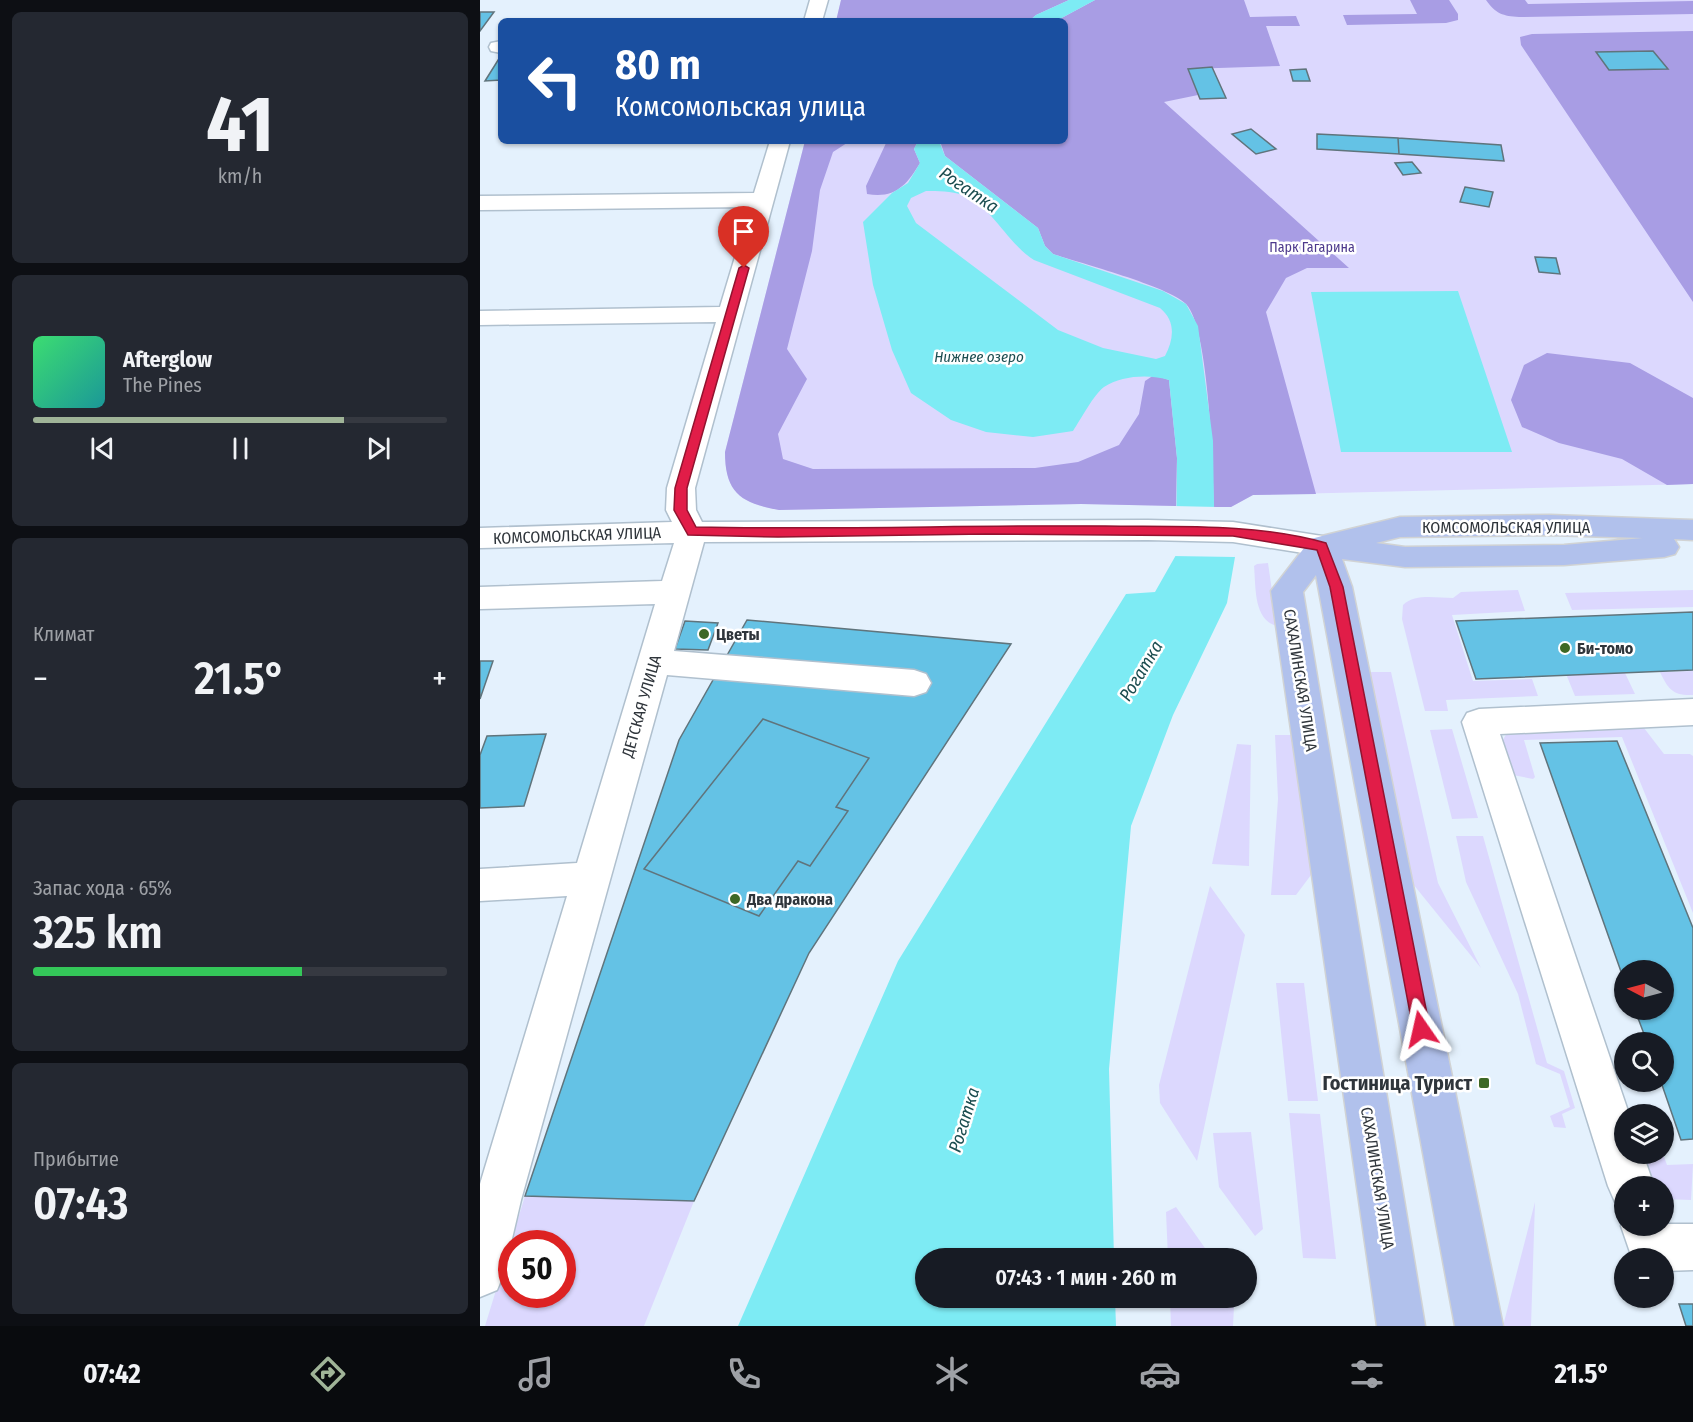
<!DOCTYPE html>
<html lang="ru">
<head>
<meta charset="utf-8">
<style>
	:root { --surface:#171b24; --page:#242831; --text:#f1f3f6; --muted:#9ea1a6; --line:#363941; --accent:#a0b498 }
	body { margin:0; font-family:"Fira Sans Condensed",sans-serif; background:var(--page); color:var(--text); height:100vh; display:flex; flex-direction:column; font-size:22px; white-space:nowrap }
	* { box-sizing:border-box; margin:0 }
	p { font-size:20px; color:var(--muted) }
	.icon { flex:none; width:33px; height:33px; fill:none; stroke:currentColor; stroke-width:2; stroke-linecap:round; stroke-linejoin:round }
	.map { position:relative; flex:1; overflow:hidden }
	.drawer { display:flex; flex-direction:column; gap:12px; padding:12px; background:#0d0f14; width:480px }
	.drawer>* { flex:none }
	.hud { position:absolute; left:18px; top:18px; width:570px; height:126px; border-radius:9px; box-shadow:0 2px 4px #0004; background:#1a4fa0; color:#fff; overflow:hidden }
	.needle { width:39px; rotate:276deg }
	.fabs { position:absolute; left:1134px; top:960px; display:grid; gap:12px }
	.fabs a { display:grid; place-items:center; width:60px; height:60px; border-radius:50%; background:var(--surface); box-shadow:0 2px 4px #0004; font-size:30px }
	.speed { position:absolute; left:18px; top:1230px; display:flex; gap:12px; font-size:30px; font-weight:700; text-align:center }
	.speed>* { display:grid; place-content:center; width:78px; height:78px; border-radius:50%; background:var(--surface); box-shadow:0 2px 4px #0004; line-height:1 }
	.speed .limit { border:9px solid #d22; background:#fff; color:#111 }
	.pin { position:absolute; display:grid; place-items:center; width:51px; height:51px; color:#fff; margin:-62px -26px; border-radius:50% 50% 50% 0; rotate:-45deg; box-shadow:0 0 6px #0007 }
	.pin .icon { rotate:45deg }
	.me { position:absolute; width:66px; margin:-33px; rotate:349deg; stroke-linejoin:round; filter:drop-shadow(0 0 4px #0008) }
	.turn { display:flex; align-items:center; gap:21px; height:126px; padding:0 18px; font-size:27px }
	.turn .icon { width:78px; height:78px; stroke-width:2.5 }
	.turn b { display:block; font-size:42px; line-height:51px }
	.big { font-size:45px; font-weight:600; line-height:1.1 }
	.drawer .widget { flex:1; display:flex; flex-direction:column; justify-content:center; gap:9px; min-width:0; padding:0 21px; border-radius:9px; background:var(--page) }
	.drawer .dial { align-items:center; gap:0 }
	.dial b { font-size:78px; line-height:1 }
	.song { display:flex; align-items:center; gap:18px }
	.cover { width:72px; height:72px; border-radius:9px; background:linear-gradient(135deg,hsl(140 70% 55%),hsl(180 70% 35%)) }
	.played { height:6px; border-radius:3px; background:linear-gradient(90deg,var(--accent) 75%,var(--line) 75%) }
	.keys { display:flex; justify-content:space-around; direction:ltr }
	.heat { display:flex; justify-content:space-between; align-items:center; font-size:33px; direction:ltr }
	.charge { height:9px; border-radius:4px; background:linear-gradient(90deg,#34c759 65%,var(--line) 0) }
	.trip { position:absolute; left:435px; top:1248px; width:342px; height:60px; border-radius:30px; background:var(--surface); box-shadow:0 2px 4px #0004; font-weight:600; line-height:60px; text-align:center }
	.tabs { display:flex; height:96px; justify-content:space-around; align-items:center; background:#090b0e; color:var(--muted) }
	.tabs .icon { width:42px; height:42px }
	.tabs .current { color:var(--accent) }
	.tabs b { font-size:27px; color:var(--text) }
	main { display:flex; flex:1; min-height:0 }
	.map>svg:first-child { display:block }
</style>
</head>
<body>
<main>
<section class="drawer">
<div class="widget dial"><b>41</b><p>km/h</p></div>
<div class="widget">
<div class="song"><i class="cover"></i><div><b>Afterglow</b><p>The Pines</p></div></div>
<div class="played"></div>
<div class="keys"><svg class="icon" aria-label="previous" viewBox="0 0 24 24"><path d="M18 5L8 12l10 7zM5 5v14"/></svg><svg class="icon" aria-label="pause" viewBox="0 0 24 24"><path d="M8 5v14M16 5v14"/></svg><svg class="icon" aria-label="next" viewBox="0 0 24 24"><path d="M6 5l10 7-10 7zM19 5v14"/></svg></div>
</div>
<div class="widget"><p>Климат</p>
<div class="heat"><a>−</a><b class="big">21.5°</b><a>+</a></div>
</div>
<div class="widget"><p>Запас хода · 65%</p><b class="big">325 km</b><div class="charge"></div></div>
<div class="widget"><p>Прибытие</p><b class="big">07:43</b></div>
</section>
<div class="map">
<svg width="1213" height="1326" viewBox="0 0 1213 1326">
	<rect width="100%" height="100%" fill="#e4f1fd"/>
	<path fill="#dcd8fe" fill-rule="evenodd" d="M361 0H1213V484L773 495 751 507 601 504 299 510C261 503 245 493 245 452L325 141H585V21H356Z
		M788 563 797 626C773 620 776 586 774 566L777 564Z
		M1038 590 1045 611 972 615 993 681 1052 679 1058 696 966 700 968 711H945L922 619 923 605C935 593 957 598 973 598L981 592Z
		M1213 590V607L1092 610 1085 593Z
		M1213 671V695C1193 696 1188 689 1180 672Z
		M889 672H911L958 883 1001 968 933 884Z
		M1145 673 1155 694 1095 696 1086 674Z
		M1164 728 1184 754H1210L1213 756V913L1142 737 1044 740 1055 777 1053 779 1033 775 1021 745 1025 736 1030 732Z
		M972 729 998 818 972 819 950 730Z
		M795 735H812L834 871 816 895H791L798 799Z
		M757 744 771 745 769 866 732 864Z
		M976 836H1003L1067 1063 1084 1071 1095 1108 1082 1114 1086 1128 1074 1127 1070 1116 1090 1107 1080 1074 1056 1064 1038 994 986 882Z
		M730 886 765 935 717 1161 680 1103 679 1085Z
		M796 983H824L838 1101H808Z
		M809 1113 840 1114 856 1259 823 1258Z
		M771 1132 783 1229 775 1236 739 1187 733 1133Z
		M1148 1154H1183L1187 1165 1213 1164 1211 1200 1184 1199V1186H1160Z
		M45 1196 214 1201 164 1326H5ZM32 1244H82V1294H32Z
		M1055 1202 1051 1326H1023Z
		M696 1207 732 1258H688L686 1212Z
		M690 1298H752L754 1307 753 1326H691Z"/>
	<path fill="#a89de4" d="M361 0H589L556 15 549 21H356Z
		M615 0H764L770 17 816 16 820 26H786L800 66 708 69 718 95 684 102 869 268H827L806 278 786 312 836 494 773 495 751 507H734C733 470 729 327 706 304 688 286 600 263 573 254L565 246 558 228 465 156 460 141H585V21H576Z
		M930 0H969L978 14V20L966 23 867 25 863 15 937 14Z
		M1006 0H1045L1048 4 1213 1V14L1039 17C1023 16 1016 14 1006 0Z
		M1213 31V302L1041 45 1040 37 1052 34Z
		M325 141H370L353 152 340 190 332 251 307 349 327 379 298 434 303 459 333 469 555 468 598 462 639 445 659 414 665 381 674 375 689 380 697 458 696 506 601 504 299 510C261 503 245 493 245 452Z
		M407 141H438L434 149 440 163C427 185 415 199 387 194L386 186Z
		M1067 353 1150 363 1213 398V484L1187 485 1142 459 1079 443 1042 427 1031 400 1044 365Z"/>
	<path fill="#7debf4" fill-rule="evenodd" d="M589 0H615L576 21H549L556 15Z
		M438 141H459L465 156 558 228 565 246 573 254 683 291 706 304 718 326 733 441 734 507 755 557 747 603 693 715 651 826 629 1069 634 1258H446V1298H635L636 1326H258L418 961 646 594 675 592 696 555 697 458 689 380C670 374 642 375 624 387 614 394 601 419 593 431L553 437 506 432 471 420 431 393 412 350 393 285 383 222 412 193 428 183 440 163 434 149ZM446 191C458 191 471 191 483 195 510 204 528 244 554 260L680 308C696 321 694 339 685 356L676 359 623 348 578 330 436 223 427 206 431 198Z
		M978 291 1032 452H861L831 292Z"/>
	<path fill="#e4f1fd" d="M693 506 737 507 754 547 755 557 692 556Z"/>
	<path fill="#64c2e5" stroke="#60747c" stroke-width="1.5" d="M0 12H14L0 31Z
		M1173 51 1188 69 1129 70 1116 52Z
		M20 57 21 80 5 81Z
		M732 67 746 98 720 99 708 69Z
		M826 69 830 81H813L810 70Z
		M771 129 796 149 776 154 752 134Z
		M837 134 918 138 919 154 837 149Z
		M918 138 1021 145 1024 161 919 154Z
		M932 162 941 173 923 175 915 163Z
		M985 187 1013 192 1009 207 980 202Z
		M1055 257 1076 258 1080 274 1059 272Z
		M1213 612V670L996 679 976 621Z
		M267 620 531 644 329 953 214 1201 45 1196 199 740Z
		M205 621 238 623 228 650 195 649Z
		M0 661H13L0 699Z
		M283 719 389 758 356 807 368 811 330 866 318 861 279 916 164 869Z
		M66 734 44 806 0 808V755L7 736Z
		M1137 741 1213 928V1139L1201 1140 1181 1082H1184V1042H1167L1155 1010H1184V970H1144V980L1060 743Z
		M1199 1304H1213V1326H1206Z"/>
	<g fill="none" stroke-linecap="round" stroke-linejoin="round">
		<g stroke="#b0c0ce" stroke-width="3">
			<path id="minor" d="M330 0H348L342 21H324Z
				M21 41V53L11 51 9 47 11 43Z
				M290 141H310L215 488 216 510 222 522 668 520 753 522 842 536 853 539 857 546 853 553 842 556 753 542 668 540 224 542 194 651 434 670 446 674 451 683 446 692 434 696 187 675 41 1200 24 1273 17 1290 0 1297V1184L87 896 0 901V869L97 863 175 604 0 609V587L182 581 194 543 0 548V528L192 522 186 510 187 488 236 322 0 325V311L240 307 270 207 0 210V196L274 193Z
				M1213 699V725L1020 734 1149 1114H1144V1154H1163L1174 1186H1144V1206L1135 1202 1128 1186 982 722 987 713 999 709Z
				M1144 1217V1226H1184V1217L1186 1224H1213V1270L1184 1271V1258H1152L1141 1226Z"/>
		</g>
		<g stroke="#d1d3d4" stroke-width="3">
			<path id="major" d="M1070 515 1213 520V540L1194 539 1199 547 1195 554 1184 557 1084 565 925 567 862 559 872 587 1023 1326H975L836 575 823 592 945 1326H897L791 591 831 539 842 536 920 517ZM1070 535 1163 538 1084 545 925 547 896 543 920 537Z"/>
		</g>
		<use href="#minor" fill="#fff" fill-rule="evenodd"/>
		<use href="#major" fill="#b1c1ec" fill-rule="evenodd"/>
	</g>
	<path fill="#e11d48" stroke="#92132f" stroke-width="1.5" d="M264 265 269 268 207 488V510L216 527C352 530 489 525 625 526 697 527 776 523 846 543L863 587 950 1029 947 1035 941 1037 935 1035 933 1029 850 587 837 550 753 536 507 534 298 537 208 535 194 510 195 488 259 268Z"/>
	<g fill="#3d6825" stroke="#fff" stroke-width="2">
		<circle cx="224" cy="634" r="6"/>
		<circle cx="1085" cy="648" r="6"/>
		<circle cx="255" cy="899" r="6"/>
		<rect x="998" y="1077" width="12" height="12" rx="3"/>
	</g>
	<g text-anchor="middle" stroke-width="5" stroke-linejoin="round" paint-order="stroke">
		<g font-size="14" fill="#4d398c" stroke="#fff">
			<text x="832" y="252">Парк Гагарина</text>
		</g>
		<g font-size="15" font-style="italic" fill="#1b4d50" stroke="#fff">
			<text x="499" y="362">Нижнее озеро</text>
		</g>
		<g font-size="16" fill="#2f353b" stroke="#fff">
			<text x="1026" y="533">КОМСОМОЛЬСКАЯ УЛИЦА</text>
			<text transform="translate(97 535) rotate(-2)" y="6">КОМСОМОЛЬСКАЯ УЛИЦА</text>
			<text transform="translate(821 680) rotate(81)" y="6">САХАЛИНСКАЯ УЛИЦА</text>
			<text transform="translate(161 706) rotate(-74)" y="6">ДЕТСКАЯ УЛИЦА</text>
			<text transform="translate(898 1178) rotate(81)" y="6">САХАЛИНСКАЯ УЛИЦА</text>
		</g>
		<g font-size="16" font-weight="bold" fill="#2f353b" stroke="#fff" text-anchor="start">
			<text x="236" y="640">Цветы</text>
			<text x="1097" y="654">Би-томо</text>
			<text x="267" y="905">Два дракона</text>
		</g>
		<g font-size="18" font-style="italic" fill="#1b4d50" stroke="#fff">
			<text transform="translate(489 190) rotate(34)" y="6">Рогатка</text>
			<text transform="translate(661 671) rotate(-59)" y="6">Рогатка</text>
			<text transform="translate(484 1120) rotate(-73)" y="6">Рогатка</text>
		</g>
		<g font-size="20" font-weight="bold" fill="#2f353b" stroke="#fff" text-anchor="end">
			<text x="992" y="1090">Гостиница Турист</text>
		</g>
	</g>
</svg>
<div class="fabs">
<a><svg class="needle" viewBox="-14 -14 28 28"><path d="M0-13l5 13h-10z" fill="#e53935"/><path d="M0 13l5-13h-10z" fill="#9ea1a6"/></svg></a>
<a><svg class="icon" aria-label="search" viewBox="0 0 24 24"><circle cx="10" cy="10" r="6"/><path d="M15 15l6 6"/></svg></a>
<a><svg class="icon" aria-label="layers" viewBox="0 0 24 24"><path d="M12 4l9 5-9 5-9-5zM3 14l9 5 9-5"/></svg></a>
<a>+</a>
<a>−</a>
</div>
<div class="speed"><div class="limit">50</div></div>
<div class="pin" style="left:264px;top:268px;background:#d93025"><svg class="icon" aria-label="arrive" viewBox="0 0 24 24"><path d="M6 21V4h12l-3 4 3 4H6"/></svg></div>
<svg class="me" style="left:941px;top:1029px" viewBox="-20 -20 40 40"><path d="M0-17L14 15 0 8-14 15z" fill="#e11d48" stroke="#fff" stroke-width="4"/></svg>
<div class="trip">07:43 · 1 мин · 260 m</div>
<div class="hud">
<div class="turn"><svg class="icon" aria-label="left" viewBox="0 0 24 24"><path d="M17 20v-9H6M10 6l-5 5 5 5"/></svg><div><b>80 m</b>Комсомольская улица</div></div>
</div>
</div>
</main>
<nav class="tabs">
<b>07:42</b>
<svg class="icon current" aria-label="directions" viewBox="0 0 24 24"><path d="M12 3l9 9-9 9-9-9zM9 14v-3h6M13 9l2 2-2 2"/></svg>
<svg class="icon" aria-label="music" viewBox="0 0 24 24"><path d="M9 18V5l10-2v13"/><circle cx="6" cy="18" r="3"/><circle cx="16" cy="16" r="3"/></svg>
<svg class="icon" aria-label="phone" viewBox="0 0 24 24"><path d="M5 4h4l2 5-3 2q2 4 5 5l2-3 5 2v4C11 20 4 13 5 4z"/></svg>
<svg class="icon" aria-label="climate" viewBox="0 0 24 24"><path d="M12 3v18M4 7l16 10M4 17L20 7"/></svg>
<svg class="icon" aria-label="car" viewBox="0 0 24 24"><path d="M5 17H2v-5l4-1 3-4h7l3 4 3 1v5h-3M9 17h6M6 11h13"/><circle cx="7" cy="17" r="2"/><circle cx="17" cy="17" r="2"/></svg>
<svg class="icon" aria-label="filters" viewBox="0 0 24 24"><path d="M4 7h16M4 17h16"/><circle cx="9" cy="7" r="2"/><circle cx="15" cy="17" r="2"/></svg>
<b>21.5°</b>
</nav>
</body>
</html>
